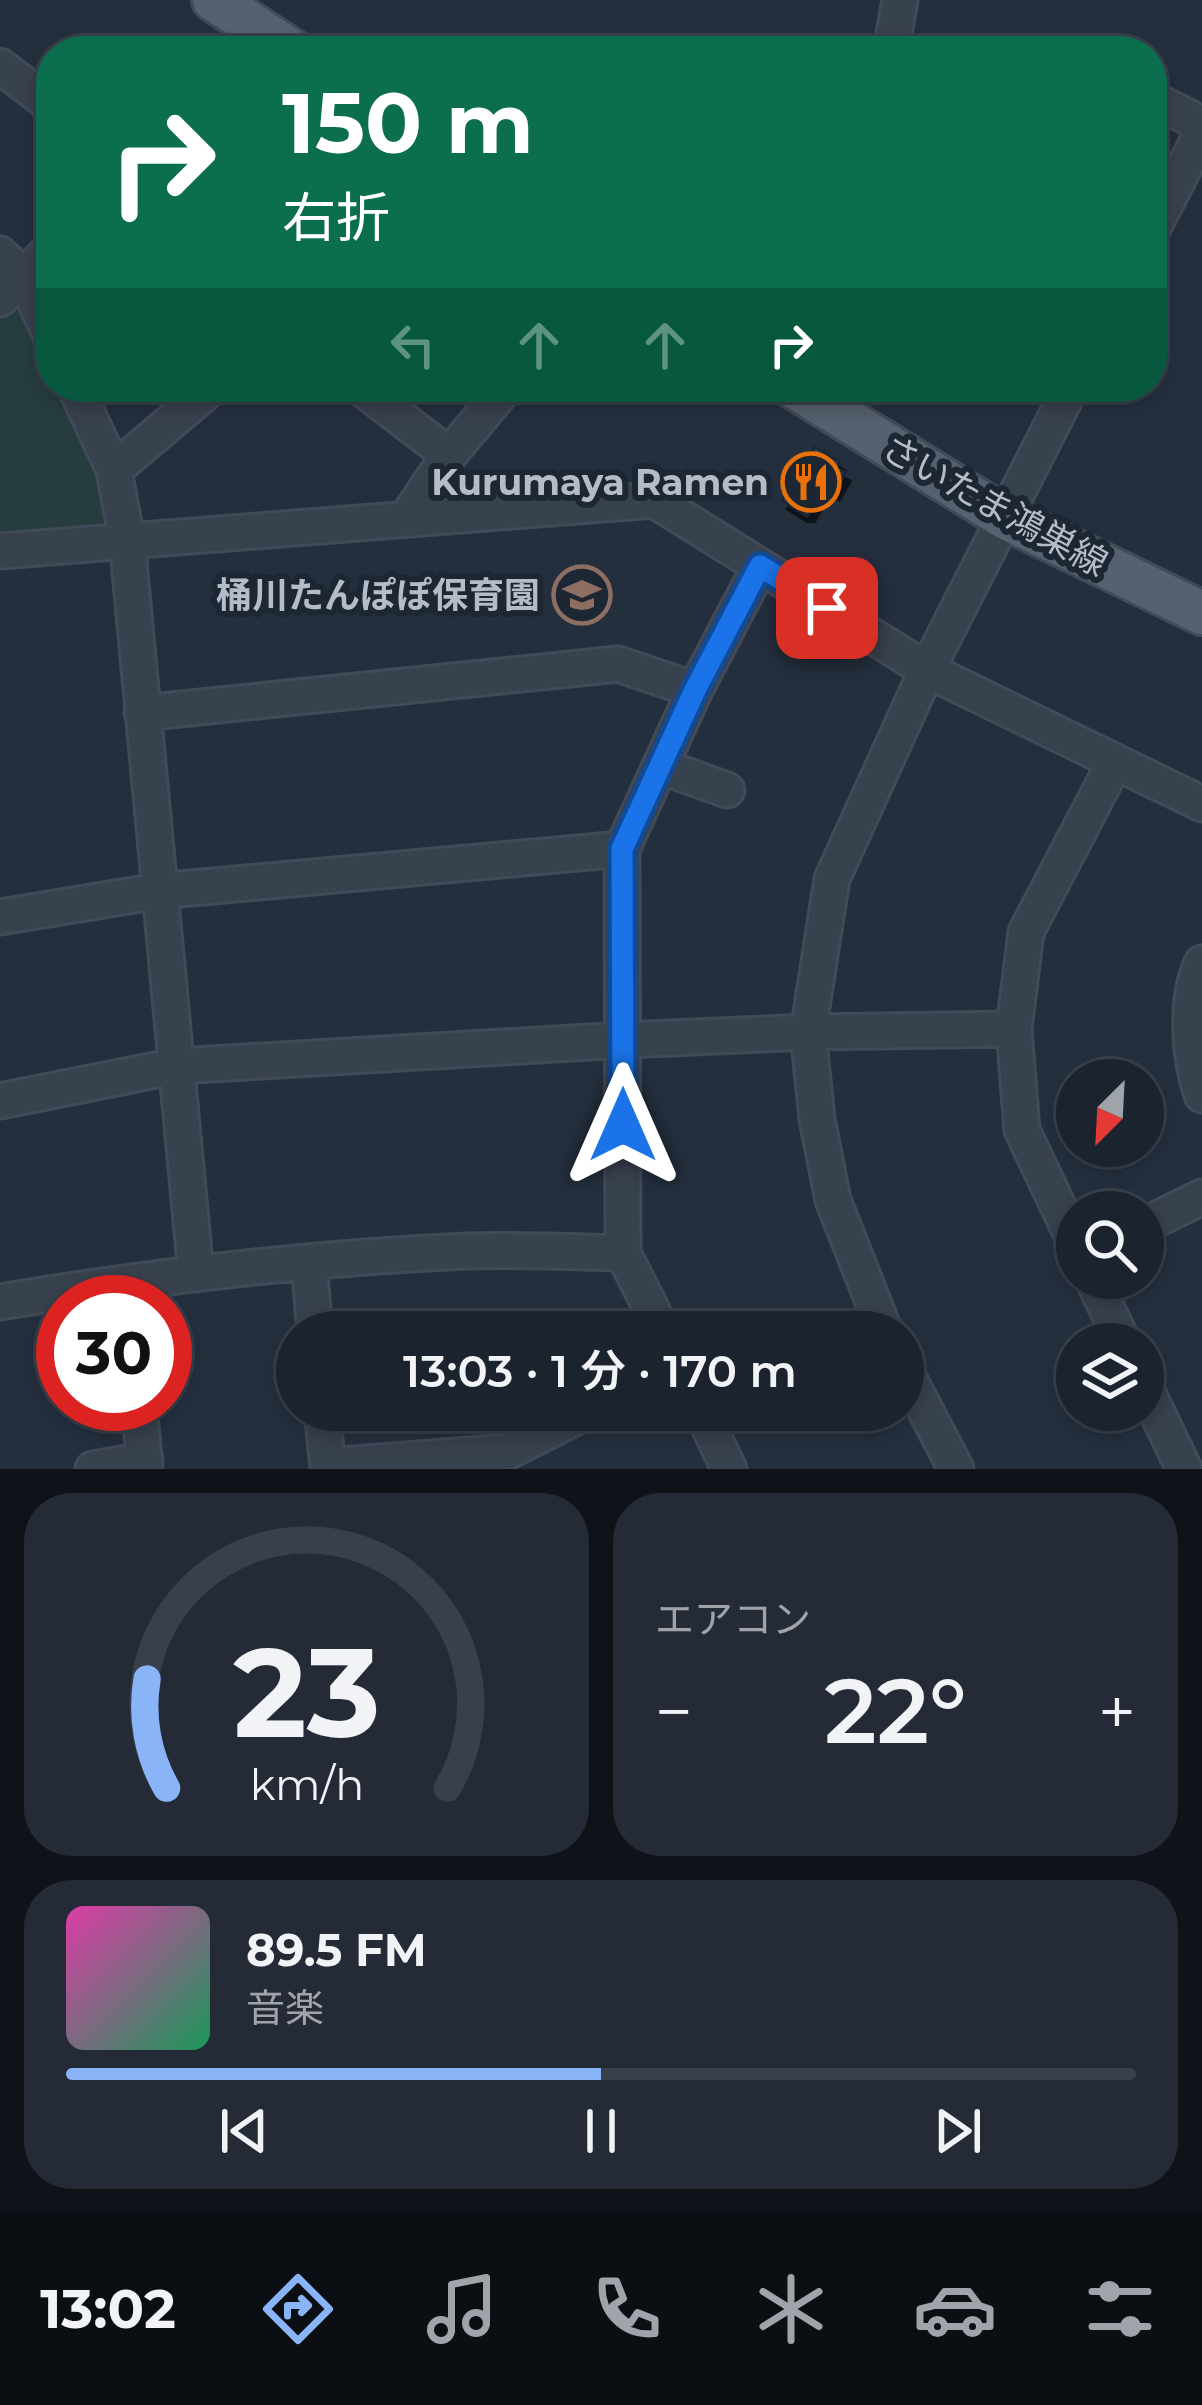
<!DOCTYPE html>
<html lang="ja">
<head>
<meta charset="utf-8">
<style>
	:root { --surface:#1b232e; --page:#242b36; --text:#f1f3f6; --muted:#a0a4aa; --line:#39404a; --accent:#8ab4f8 }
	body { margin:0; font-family:Montserrat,"Noto Sans JP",sans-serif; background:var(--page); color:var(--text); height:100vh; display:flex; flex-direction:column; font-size:45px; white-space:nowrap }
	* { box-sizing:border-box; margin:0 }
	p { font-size:39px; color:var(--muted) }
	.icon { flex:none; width:66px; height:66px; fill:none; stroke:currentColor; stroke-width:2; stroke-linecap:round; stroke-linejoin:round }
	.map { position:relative; height:1469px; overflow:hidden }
	.drawer { display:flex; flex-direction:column; gap:24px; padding:24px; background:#0f1319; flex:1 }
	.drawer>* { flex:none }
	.top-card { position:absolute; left:36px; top:36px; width:1131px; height:366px; border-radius:48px; box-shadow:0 6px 18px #0003,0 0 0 3px var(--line); background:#0b6e4f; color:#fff; overflow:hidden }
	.needle { width:78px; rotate:204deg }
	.controls { position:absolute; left:1056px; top:1059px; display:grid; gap:24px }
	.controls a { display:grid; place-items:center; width:108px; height:108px; border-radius:50%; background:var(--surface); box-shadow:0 6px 18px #0003,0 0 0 3px var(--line); font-size:60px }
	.speed { position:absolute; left:36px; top:1275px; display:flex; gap:24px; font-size:60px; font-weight:700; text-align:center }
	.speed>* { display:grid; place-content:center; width:156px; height:156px; border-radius:50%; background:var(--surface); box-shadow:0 6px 18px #0003,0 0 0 3px var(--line); line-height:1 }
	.speed .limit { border:18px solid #d22; background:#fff; color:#111 }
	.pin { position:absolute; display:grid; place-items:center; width:102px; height:102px; color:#fff; margin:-51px; border-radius:24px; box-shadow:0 6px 18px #0006 }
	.me { position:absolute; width:132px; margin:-66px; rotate:0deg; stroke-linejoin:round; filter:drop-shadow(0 0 9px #0008) }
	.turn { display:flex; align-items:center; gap:42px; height:252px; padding:0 48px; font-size:54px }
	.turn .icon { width:156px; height:156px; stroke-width:2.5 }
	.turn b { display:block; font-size:84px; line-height:102px }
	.lanes { display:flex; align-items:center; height:114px; padding:0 48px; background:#0003; justify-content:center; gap:60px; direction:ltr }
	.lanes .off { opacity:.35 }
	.big { font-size:90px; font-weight:600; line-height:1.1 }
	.drawer .tile { flex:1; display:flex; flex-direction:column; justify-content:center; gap:18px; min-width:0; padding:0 42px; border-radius:48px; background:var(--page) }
	.drawer .dial { align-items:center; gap:0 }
	.dial svg { height:312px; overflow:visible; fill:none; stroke:var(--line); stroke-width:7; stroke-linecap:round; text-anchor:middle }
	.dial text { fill:var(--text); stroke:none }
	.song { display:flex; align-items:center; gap:36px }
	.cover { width:144px; height:144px; border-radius:18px; background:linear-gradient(135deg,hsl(320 70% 55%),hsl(150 70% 35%)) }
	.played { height:12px; border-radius:6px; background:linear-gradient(90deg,var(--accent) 50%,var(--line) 50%) }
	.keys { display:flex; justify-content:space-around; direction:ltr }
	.heat { display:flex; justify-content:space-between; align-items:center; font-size:66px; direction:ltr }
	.drawer .tiles { flex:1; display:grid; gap:24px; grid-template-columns:1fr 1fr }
	.tile:last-child { grid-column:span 2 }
	.trip { position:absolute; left:276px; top:1311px; width:648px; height:120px; border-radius:60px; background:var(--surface); box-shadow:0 6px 18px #0003,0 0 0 3px var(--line); font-weight:600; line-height:120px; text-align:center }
	.menu { display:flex; height:192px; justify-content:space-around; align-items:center; background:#0b0e12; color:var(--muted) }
	.menu .icon { width:84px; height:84px }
	.menu .on { color:var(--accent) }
	.menu b { font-size:54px; color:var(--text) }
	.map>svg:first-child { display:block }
</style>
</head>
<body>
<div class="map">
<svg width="1202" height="1469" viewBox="0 0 1202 1469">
	<defs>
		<filter id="shadow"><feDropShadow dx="5.5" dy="9" stdDeviation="0" flood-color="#0009"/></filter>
	</defs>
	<rect width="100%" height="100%" fill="#242f3e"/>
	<path fill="#263c3f" d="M8 306 19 308 51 372V387H59L109 486 113 521 104 530 0 540V315Z"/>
	<path fill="#364354" stroke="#1f2835" stroke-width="3" filter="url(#shadow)" d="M815 447 840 462 836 468 845 472 834 491 825 486 807 516 782 500Z"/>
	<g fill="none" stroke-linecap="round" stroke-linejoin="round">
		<g stroke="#414a57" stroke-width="39">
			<path id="minor" d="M891 51 900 0
				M0 66 51 105
				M1152 99 1202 124
				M1152 230 1202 133
				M0 254 23 276 51 336
				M0 299 51 249
				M75 387 114 470 127 540 196 1274
				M360 387 449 455
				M114 470 212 387
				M408 516 449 455 506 387
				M0 551 654 500 927 670 1202 804
				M142 713 618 664 695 690
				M660 766 727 790
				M0 917 158 891 622 849
				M1202 963C1185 1000 1189 1058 1202 1095
				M0 1101 176 1066 624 1040 808 1032 1014 1029
				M1143 1226 1202 1197
				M1077 1246 1022 1130 1014 1029 1026 932 1115 762
				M623 1253 622 849 695 690 760 566
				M309 1263 315 1332
				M1092 1278 1124 1344
				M0 1302C154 1276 310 1258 466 1251 518 1249 571 1252 623 1253L663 1332
				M885 1332 833 1200 817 1119 808 1032 832 879 927 670 1071 387
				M903 1367 956 1469
				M1143 1383 1184 1469
				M139 1404 145 1469
				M322 1410 328 1469
				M701 1410 729 1469
				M328 1466 507 1452 590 1410
				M93 1469 145 1460"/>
		</g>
		<g stroke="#414a57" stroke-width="48">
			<path id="major" d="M214 0 292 51
				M794 387 1004 517 1202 613"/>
		</g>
		<use href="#minor" stroke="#38414e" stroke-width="33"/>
		<use href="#major" stroke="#56606e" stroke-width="42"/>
	</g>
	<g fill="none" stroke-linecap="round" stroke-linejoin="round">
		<g stroke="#114b97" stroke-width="30">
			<path id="route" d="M623 1125 622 849 695 690 760 566 827 608"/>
		</g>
		<use href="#route" stroke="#1a73e8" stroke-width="21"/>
	</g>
	<defs>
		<g id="restaurant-ring" transform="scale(3)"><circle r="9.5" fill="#1d2633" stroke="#e8710a" stroke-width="1.5"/><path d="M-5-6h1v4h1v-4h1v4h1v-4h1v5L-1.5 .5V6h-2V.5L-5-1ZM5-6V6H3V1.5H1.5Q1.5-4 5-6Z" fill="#e8710a"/></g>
		<g id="school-ring" transform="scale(3)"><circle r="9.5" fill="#1d2633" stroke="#8d6e63" stroke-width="1.5"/><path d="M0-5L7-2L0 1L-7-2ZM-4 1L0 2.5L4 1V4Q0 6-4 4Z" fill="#8d6e63"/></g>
	</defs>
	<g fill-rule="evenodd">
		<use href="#restaurant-ring" x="811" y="482"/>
		<use href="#school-ring" x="582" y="595"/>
	</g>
	<g text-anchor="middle" stroke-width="12" stroke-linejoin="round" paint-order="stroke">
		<g font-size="36" font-weight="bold" fill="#b4bcc9" stroke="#1d2633" text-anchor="end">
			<text x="769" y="495">Kurumaya Ramen</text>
			<text x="540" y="608">桶川たんぽぽ保育園</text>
		</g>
		<g font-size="36" fill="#b4bcc9" stroke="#1d2633">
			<text transform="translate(995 505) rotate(29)" y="13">さいたま鴻巣線</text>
		</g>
	</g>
</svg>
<div class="controls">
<a><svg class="needle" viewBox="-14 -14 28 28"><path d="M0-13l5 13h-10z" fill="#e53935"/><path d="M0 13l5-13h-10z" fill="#a0a4aa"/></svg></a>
<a><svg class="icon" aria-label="search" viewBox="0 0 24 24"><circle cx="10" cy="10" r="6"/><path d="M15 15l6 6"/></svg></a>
<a><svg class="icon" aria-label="layers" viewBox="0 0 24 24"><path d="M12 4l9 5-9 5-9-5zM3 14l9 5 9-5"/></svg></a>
</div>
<div class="speed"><div class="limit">30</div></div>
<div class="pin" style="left:827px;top:608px;background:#d93025"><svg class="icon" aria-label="arrive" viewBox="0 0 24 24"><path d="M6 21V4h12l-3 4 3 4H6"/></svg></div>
<svg class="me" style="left:623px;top:1125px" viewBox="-20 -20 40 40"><path d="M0-17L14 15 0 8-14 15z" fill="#1a73e8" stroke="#fff" stroke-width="4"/></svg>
<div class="trip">13:03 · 1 分 · 170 m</div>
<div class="top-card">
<div class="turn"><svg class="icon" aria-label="right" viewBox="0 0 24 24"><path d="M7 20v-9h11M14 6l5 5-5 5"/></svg><div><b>150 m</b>右折</div></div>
<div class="lanes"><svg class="icon off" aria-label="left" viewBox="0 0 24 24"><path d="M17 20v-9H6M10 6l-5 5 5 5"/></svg><svg class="icon off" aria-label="ahead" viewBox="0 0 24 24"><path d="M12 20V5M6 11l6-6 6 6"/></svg><svg class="icon off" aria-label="ahead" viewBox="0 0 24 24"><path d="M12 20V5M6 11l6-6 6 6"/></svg><svg class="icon" aria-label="right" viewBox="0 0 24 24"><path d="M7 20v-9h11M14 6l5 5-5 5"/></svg></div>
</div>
</div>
<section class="drawer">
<div class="tiles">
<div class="tile dial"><svg viewBox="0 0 100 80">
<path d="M14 69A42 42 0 1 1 86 69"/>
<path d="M14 69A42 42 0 0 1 9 41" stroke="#8ab4f8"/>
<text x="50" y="56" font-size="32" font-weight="700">23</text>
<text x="50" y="72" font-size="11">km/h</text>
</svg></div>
<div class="tile"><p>エアコン</p>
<div class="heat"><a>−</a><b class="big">22°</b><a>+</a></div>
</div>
<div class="tile">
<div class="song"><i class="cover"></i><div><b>89.5 FM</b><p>音楽</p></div></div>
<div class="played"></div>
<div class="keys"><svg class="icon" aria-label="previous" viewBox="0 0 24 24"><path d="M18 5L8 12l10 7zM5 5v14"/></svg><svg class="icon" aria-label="pause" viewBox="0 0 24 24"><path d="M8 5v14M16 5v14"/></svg><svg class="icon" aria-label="next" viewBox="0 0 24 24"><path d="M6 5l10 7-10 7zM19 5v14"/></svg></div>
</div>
</div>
</section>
<nav class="menu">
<b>13:02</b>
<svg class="icon on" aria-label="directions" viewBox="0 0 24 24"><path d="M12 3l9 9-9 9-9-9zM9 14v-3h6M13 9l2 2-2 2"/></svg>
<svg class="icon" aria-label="music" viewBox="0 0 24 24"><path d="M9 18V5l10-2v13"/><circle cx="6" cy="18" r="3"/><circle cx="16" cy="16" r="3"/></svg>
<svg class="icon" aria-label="phone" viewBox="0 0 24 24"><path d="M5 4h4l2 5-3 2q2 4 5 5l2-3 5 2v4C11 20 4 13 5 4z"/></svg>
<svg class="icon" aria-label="climate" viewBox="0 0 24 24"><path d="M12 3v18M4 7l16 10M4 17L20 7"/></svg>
<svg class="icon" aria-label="car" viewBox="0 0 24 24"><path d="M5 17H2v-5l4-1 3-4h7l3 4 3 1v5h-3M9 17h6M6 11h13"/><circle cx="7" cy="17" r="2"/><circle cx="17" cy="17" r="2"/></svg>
<svg class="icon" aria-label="filters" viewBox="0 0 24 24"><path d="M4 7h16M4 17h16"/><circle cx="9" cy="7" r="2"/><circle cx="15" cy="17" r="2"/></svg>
</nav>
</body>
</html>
